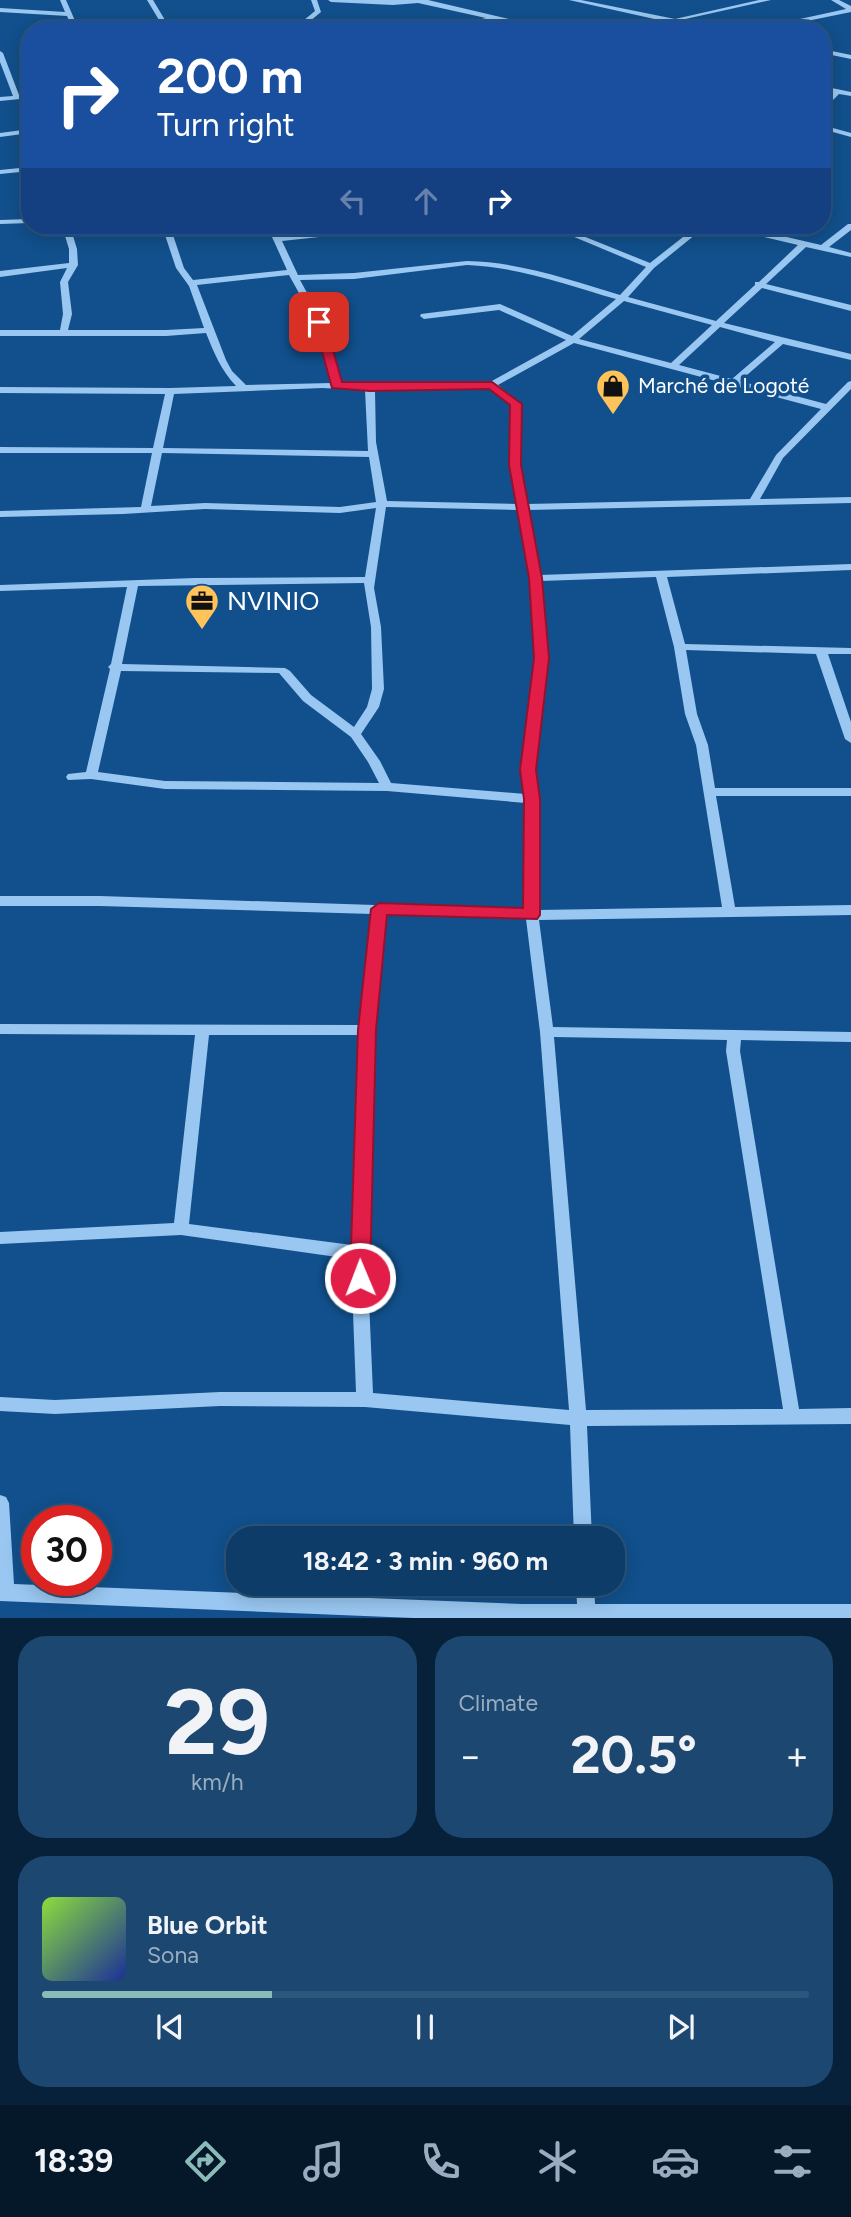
<!DOCTYPE html>
<html lang="en">
<head>
<meta charset="utf-8">
<style>
	:root { --surface:#0d3c69; --page:#1b4771; --text:#f1f3f6; --muted:#9aadc0; --line:#2d567d; --accent:#8bbbb9 }
	body { margin:0; font-family:Figtree,sans-serif; background:var(--page); color:var(--text); height:100vh; display:flex; flex-direction:column; font-size:26px; white-space:nowrap }
	* { box-sizing:border-box; margin:0 }
	p { font-size:23px; color:var(--muted) }
	.icon { flex:none; width:38px; height:38px; fill:none; stroke:currentColor; stroke-width:2; stroke-linecap:round; stroke-linejoin:round }
	.map { position:relative; height:1618px; overflow:hidden }
	.drawer { display:flex; flex-direction:column; gap:18px; padding:18px; background:#07213a; flex:1 }
	.drawer>* { flex:none }
	.banner { position:absolute; left:21px; top:21px; width:810px; height:214px; border-radius:28px; box-shadow:0 4px 18px #0003,0 0 0 2px var(--line); background:#1a4fa0; color:#fff; overflow:hidden }
	.speed { position:absolute; left:21px; top:1505px; display:flex; gap:14px; font-size:35px; font-weight:700; text-align:center }
	.speed>* { display:grid; place-content:center; width:91px; height:91px; border-radius:50%; background:var(--surface); box-shadow:0 4px 18px #0003,0 0 0 2px var(--line); line-height:1 }
	.speed .limit { border:10px solid #d22; background:#fff; color:#111 }
	.pin { position:absolute; display:grid; place-items:center; width:60px; height:60px; color:#fff; margin:-30px; border-radius:14px; box-shadow:0 4px 10px #0006 }
	.me { position:absolute; width:77px; margin:-38px; rotate:359deg; stroke-linejoin:round; filter:drop-shadow(0 0 5px #0008) }
	.turn { display:flex; align-items:center; gap:24px; height:147px; padding:0 21px; font-size:32px }
	.turn .icon { width:91px; height:91px; stroke-width:2.5 }
	.turn b { display:block; font-size:49px; line-height:60px }
	.lanes { display:flex; align-items:center; height:66px; padding:0 21px; background:#0003; justify-content:center; gap:35px; direction:ltr }
	.lanes .off { opacity:.35 }
	.big { font-size:52px; font-weight:700; line-height:1.1 }
	.drawer .card { flex:1; display:flex; flex-direction:column; justify-content:center; gap:10px; min-width:0; padding:0 24px; border-radius:28px; background:var(--page) }
	.drawer .dial { align-items:center; gap:0 }
	.dial b { font-size:91px; line-height:1 }
	.song { display:flex; align-items:center; gap:21px }
	.cover { width:84px; height:84px; border-radius:10px; background:linear-gradient(135deg,hsl(90 70% 55%),hsl(230 70% 35%)) }
	.played { height:7px; border-radius:4px; background:linear-gradient(90deg,var(--accent) 30%,var(--line) 30%) }
	.keys { display:flex; justify-content:space-around; direction:ltr }
	.heat { display:flex; justify-content:space-between; align-items:center; font-size:38px; direction:ltr }
	.drawer .tiles { flex:1; display:grid; gap:18px; grid-template-columns:1fr 1fr }
	.card:last-child { grid-column:span 2 }
	.trip { position:absolute; left:226px; top:1526px; width:399px; height:70px; border-radius:28px; background:var(--surface); box-shadow:0 4px 18px #0003,0 0 0 2px var(--line); font-weight:700; line-height:70px; text-align:center }
	.tabs { display:flex; height:112px; justify-content:space-around; align-items:center; background:#05182a; color:var(--muted) }
	.tabs .icon { width:49px; height:49px }
	.tabs .active { color:var(--accent) }
	.tabs b { font-size:32px; color:var(--text) }
	.map>svg:first-child { display:block }
</style>
</head>
<body>
<div class="map">
<svg width="851" height="1619" viewBox="0 0 851 1619">
	<rect width="100%" height="100%" fill="#11508c"/>
	<g fill="none" stroke-linecap="round" stroke-linejoin="round">
		<path fill="#99c7f1" fill-rule="evenodd" d="M60 0H66L79 30H73L67 16 0 12V8L65 12Z
			M147 0H153L171 30H165Z
			M311 0H317L321 12 299 30H292L315 11Z
			M328 0H428L555 30H542L492 19 448 30H435L486 18 418 3 393 5 331 2Z
			M569 0H581L675 19 759 0H771L681 20 721 30H707L666 21 650 30H642L659 20Z
			M831 0H839L851 6V12L763 30H749L846 9Z
			M822 49 851 55V59L822 53Z
			M0 51 3 53 19 95 30 94V98L0 101V97L13 96 0 62Z
			M822 86 851 92V96L839 94 822 111V104L833 92 822 90Z
			M822 125 851 133V137L822 129Z
			M30 129V133L0 137V133Z
			M30 167V171L0 174V170Z
			M30 219V223L0 224V220Z
			M848 224H851V230L829 247 851 253V257L806 247 766 284 851 305V311L762 288 724 323 851 354V360L783 344 740 381 826 404 848 382 851 381V389L783 458 760 499 851 497V503L528 510 540 575 851 564V570L667 577 685 644 851 648V654H828L851 722V743L845 739 816 654 686 650 697 714 708 745 715 788H851V796H716L735 907 851 905V915L539 920 553 1027 851 1032V1042L741 1040 740 1051 799 1409 851 1408V1424L587 1426 592 1538H574L570 1425 365 1407 220 1406 55 1414 0 1411V1397L55 1400 220 1392H356L351 1259 181 1235 0 1244V1232L174 1223 195 1035 0 1034V1024L361 1025 372 914 100 906H0V896H100L526 910V803L387 791 165 789 91 779 68 780 66 777 68 774 86 772 110 669 108 667 111 664 127 587 0 591V585L195 578 365 577 376 508 340 513 205 509 123 514 0 517V511L141 507 152 453H0V447L153 448 165 394 0 393V387L170 388 236 386C221 370 214 353 206 333L166 336H0V330H60L63 314 60 282 67 268 0 277V271L69 263V249L62 226H70L77 249 78 265 68 282 72 314 68 330H166L204 328 189 286 176 268 162 226H170L184 268 193 280 287 270 267 226H275L280 236 381 226H406L402 228 282 241 298 275 354 273 467 261C520 262 570 280 620 295L646 267 548 226H558L650 263 697 226H706L654 268 628 297 716 321 755 285V282H759L798 245 727 228 726 226H739L821 245ZM467 265C519 267 567 285 616 299L572 336 500 304 421 314 420 316 424 319 499 310 566 340 490 382 370 385 341 383 323 322 300 280 354 279ZM289 275 315 322 332 383 246 385 232 371 226 360 197 285ZM624 301 712 325 671 363 579 339ZM720 327 775 342 732 379 679 365ZM574 343 821 409 776 455 750 499 527 504 520 465 521 404 498 385ZM322 388 365 390 368 451 163 448 174 394ZM490 388 511 405 510 465 517 504 387 501 376 442 375 391ZM162 453 369 457 376 502 340 507 205 503 151 506ZM386 507 518 510 530 578 536 658 522 770 525 794 391 783 380 761 361 734 379 707 384 689 381 627 374 588ZM656 577 674 647 685 714 696 745 722 907 538 910V799L534 770 548 658 541 581ZM364 583 371 627 372 689 367 707 354 727 311 695 290 671 285 668 122 664 138 586ZM121 671 279 673 303 701 351 737 368 762 379 783 165 781 98 772ZM385 915 526 919 540 1032 569 1410 373 1393 367 1253 374 1030ZM209 1035H360L352 1245 189 1224ZM554 1037 727 1040 726 1051 783 1409 586 1410Z
			M0 1495 6 1497 9 1503 14 1584 522 1604H577L576 1584H594L595 1604H851V1619H438L0 1601Z"/>
	</g>
	<path fill="#e11d48" stroke="#92132f" stroke-width="2" d="M319 319 325 322 342 382H492L522 404 521 465 542 578 549 658 536 770 540 799V915L537 919 387 915 376 1030 370 1278 367 1284 360 1286 353 1284 350 1278 358 1030 371 909 379 903 523 908 524 799 520 770 534 658 529 578 509 465 510 405 489 389 370 391 332 388 314 322Z"/>
	<defs>
		<g id="shop-pin" transform="scale(1.75)"><path d="M0 17L-7.5 6A9.5 9.5 0 1 1 7.5 6Z" fill="#ffc359" stroke="#11508c"/><path d="M-5-2.5h2.3a2.7 3.5 0 0 1 5.4 0H5L5.5 6h-11ZM-1.5-2.5h3a1.5 2.3 0 0 0-3 0Z" fill="#111"/></g>
		<g id="office-pin" transform="scale(1.75)"><path d="M0 17L-7.5 6A9.5 9.5 0 1 1 7.5 6Z" fill="#ffc359" stroke="#11508c"/><path d="M-6-3h4V-5.5h4V-3h4V5H-6ZM-1-4.5V-3h2v-1.5ZM-6 0V1H6V0Z" fill="#111"/></g>
	</defs>
	<g fill-rule="evenodd">
		<use href="#shop-pin" x="613" y="386"/>
		<use href="#office-pin" x="202" y="601"/>
	</g>
	<g text-anchor="middle" stroke-width="7" stroke-linejoin="round" paint-order="stroke">
		<g font-size="21" fill="#fff" stroke="#11508c" text-anchor="start">
			<text x="638" y="393">Marché de Logoté</text>
		</g>
		<g font-size="26" fill="#fff" stroke="#11508c" text-anchor="start">
			<text x="227" y="610">NVINIO</text>
		</g>
	</g>
</svg>
<div class="speed"><div class="limit">30</div></div>
<div class="pin" style="left:319px;top:322px;background:#d93025"><svg class="icon" aria-label="arrive" viewBox="0 0 24 24"><path d="M6 21V4h12l-3 4 3 4H6"/></svg></div>
<svg class="me" style="left:360px;top:1278px" viewBox="-20 -20 40 40"><circle r="17" fill="#e11d48" stroke="#fff" stroke-width="3"/><path d="M0-11L8 9 0 5-8 9z" fill="#fff"/></svg>
<div class="trip">18:42 · 3 min · 960 m</div>
<div class="banner">
<div class="turn"><svg class="icon" aria-label="right" viewBox="0 0 24 24"><path d="M7 20v-9h11M14 6l5 5-5 5"/></svg><div><b>200 m</b>Turn right</div></div>
<div class="lanes"><svg class="icon off" aria-label="left" viewBox="0 0 24 24"><path d="M17 20v-9H6M10 6l-5 5 5 5"/></svg><svg class="icon off" aria-label="ahead" viewBox="0 0 24 24"><path d="M12 20V5M6 11l6-6 6 6"/></svg><svg class="icon" aria-label="right" viewBox="0 0 24 24"><path d="M7 20v-9h11M14 6l5 5-5 5"/></svg></div>
</div>
</div>
<section class="drawer">
<div class="tiles">
<div class="card dial"><b>29</b><p>km/h</p></div>
<div class="card"><p>Climate</p>
<div class="heat"><a>−</a><b class="big">20.5°</b><a>+</a></div>
</div>
<div class="card">
<div class="song"><i class="cover"></i><div><b>Blue Orbit</b><p>Sona</p></div></div>
<div class="played"></div>
<div class="keys"><svg class="icon" aria-label="previous" viewBox="0 0 24 24"><path d="M18 5L8 12l10 7zM5 5v14"/></svg><svg class="icon" aria-label="pause" viewBox="0 0 24 24"><path d="M8 5v14M16 5v14"/></svg><svg class="icon" aria-label="next" viewBox="0 0 24 24"><path d="M6 5l10 7-10 7zM19 5v14"/></svg></div>
</div>
</div>
</section>
<nav class="tabs">
<b>18:39</b>
<svg class="icon active" aria-label="directions" viewBox="0 0 24 24"><path d="M12 3l9 9-9 9-9-9zM9 14v-3h6M13 9l2 2-2 2"/></svg>
<svg class="icon" aria-label="music" viewBox="0 0 24 24"><path d="M9 18V5l10-2v13"/><circle cx="6" cy="18" r="3"/><circle cx="16" cy="16" r="3"/></svg>
<svg class="icon" aria-label="phone" viewBox="0 0 24 24"><path d="M5 4h4l2 5-3 2q2 4 5 5l2-3 5 2v4C11 20 4 13 5 4z"/></svg>
<svg class="icon" aria-label="climate" viewBox="0 0 24 24"><path d="M12 3v18M4 7l16 10M4 17L20 7"/></svg>
<svg class="icon" aria-label="car" viewBox="0 0 24 24"><path d="M5 17H2v-5l4-1 3-4h7l3 4 3 1v5h-3M9 17h6M6 11h13"/><circle cx="7" cy="17" r="2"/><circle cx="17" cy="17" r="2"/></svg>
<svg class="icon" aria-label="filters" viewBox="0 0 24 24"><path d="M4 7h16M4 17h16"/><circle cx="9" cy="7" r="2"/><circle cx="15" cy="17" r="2"/></svg>
</nav>
</body>
</html>
